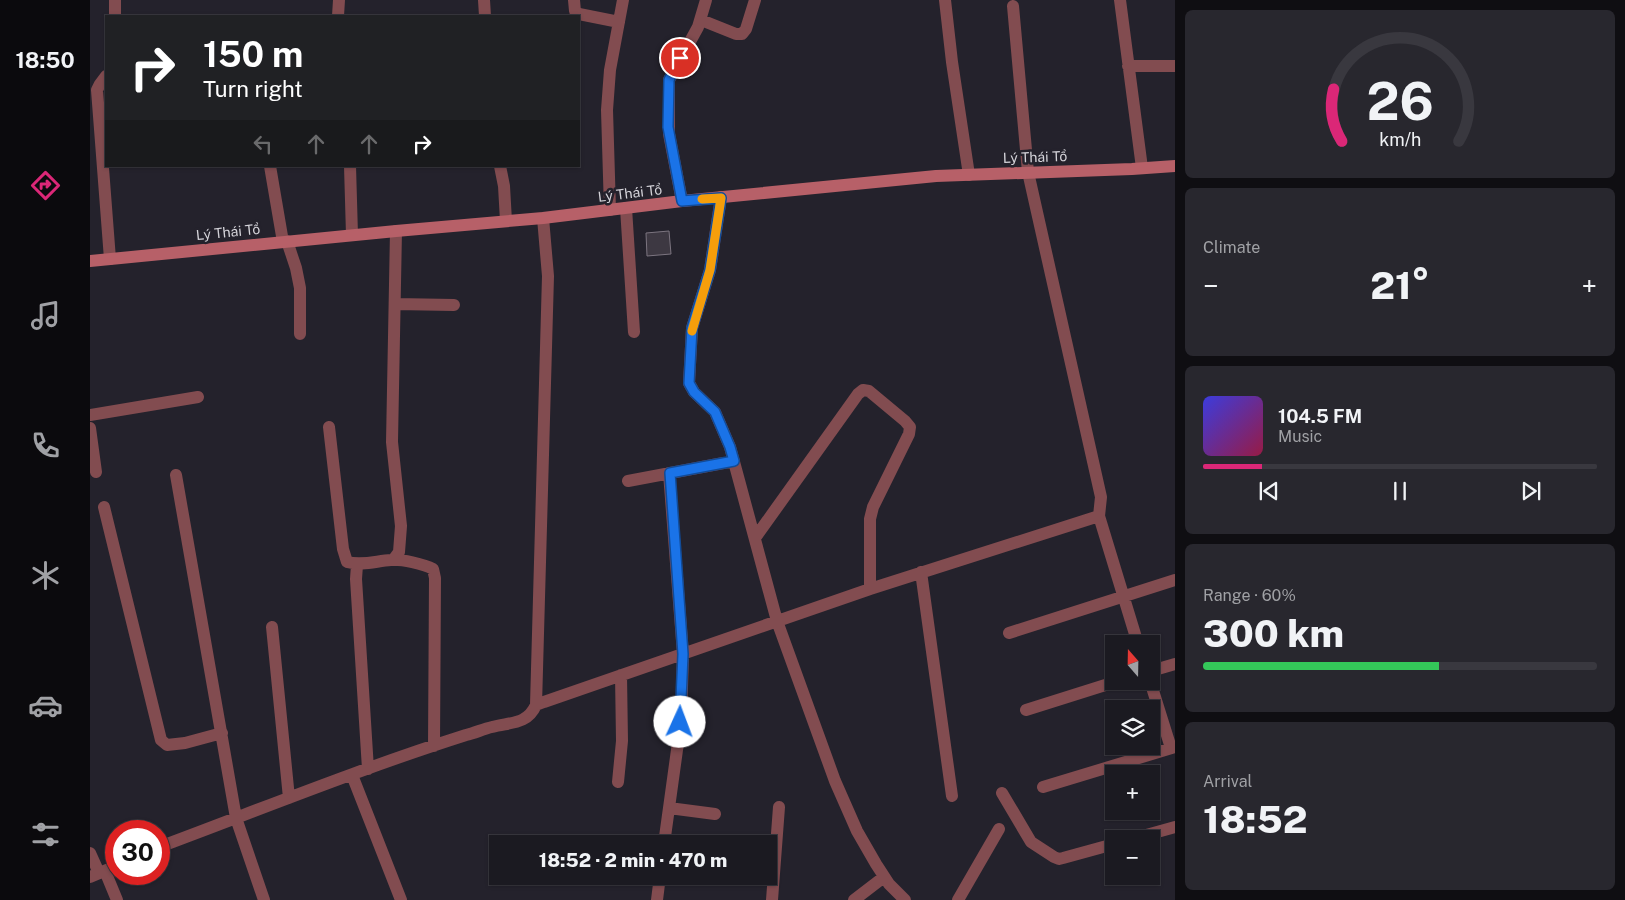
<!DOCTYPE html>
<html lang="en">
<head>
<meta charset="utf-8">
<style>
	:root { --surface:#1b1a21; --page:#28272e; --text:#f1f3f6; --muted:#a0a1a5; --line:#39383f; --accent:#db2777 }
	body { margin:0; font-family:"Public Sans",sans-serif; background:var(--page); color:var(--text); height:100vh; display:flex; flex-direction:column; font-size:19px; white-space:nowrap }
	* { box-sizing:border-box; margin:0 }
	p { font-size:16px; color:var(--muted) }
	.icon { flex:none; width:28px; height:28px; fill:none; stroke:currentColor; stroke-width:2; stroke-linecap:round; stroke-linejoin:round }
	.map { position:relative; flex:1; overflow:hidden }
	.drawer { display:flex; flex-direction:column; gap:10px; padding:10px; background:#0f0e12; width:450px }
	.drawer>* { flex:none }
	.guide { position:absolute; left:15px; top:15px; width:475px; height:152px; border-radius:0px; box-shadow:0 1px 4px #0004,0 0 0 1px var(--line); background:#202124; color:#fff; overflow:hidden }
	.needle { width:32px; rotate:340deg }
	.buttons { position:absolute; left:1015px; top:635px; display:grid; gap:10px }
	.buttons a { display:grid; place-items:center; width:55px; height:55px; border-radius:0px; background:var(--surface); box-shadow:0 1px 4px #0004,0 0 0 1px var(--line); font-size:25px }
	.speed { position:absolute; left:15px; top:820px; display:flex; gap:10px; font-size:25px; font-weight:700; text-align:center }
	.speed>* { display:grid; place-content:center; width:65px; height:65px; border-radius:50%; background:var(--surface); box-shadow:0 1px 4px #0004,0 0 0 1px var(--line); line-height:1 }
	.speed .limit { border:8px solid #d22; background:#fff; color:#111 }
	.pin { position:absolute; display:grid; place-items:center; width:42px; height:42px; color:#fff; margin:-21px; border:2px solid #fff; border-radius:50%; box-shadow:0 1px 5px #0007 }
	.me { position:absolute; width:55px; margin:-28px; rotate:2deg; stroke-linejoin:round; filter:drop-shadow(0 0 4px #0008) }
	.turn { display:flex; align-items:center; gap:18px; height:105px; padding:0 15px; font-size:22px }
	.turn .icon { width:65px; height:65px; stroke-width:2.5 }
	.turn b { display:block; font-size:35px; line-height:42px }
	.lanes { display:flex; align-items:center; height:48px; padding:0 15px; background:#0003; justify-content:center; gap:25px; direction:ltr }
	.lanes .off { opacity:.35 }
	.big { font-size:38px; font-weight:800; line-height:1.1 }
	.drawer .tile { flex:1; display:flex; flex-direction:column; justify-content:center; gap:8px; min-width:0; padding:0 18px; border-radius:8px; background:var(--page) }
	.drawer .dial { align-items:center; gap:0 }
	.dial svg { height:130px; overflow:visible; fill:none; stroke:var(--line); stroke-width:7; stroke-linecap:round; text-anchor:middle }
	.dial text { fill:var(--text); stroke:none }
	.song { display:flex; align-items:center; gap:15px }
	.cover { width:60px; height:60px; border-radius:8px; background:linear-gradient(135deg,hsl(240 70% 55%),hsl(340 70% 35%)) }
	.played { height:5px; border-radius:2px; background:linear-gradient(90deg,var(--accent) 15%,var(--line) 15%) }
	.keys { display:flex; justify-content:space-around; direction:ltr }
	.heat { display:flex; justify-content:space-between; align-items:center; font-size:28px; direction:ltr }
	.charge { height:8px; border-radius:4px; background:linear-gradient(90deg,#34c759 60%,var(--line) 0) }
	.trip { position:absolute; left:399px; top:835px; width:288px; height:50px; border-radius:0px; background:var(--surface); box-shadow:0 1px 4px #0004,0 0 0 1px var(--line); font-weight:800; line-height:50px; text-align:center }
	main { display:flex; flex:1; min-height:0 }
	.tab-bar { display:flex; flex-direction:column; width:90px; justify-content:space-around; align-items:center; background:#0b0a0d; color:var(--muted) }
	.tab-bar .icon { width:35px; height:35px }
	.tab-bar .active { color:var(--accent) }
	.tab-bar b { font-size:22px; color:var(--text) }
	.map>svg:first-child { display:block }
</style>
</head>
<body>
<main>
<nav class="tab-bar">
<b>18:50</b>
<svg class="icon active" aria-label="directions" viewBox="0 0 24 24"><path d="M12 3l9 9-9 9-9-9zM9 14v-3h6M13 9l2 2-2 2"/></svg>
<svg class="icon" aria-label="music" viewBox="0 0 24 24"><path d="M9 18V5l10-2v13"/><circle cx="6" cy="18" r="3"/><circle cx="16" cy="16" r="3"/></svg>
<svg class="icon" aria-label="phone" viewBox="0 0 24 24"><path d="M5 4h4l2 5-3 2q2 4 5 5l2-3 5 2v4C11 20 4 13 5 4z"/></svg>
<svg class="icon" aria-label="climate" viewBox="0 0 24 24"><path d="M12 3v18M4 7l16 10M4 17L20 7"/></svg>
<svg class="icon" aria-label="car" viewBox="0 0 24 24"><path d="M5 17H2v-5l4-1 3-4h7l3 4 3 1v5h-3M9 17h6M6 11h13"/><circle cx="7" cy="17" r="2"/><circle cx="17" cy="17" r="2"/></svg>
<svg class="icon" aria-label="filters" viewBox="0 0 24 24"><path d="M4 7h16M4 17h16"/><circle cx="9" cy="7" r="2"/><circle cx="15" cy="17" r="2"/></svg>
</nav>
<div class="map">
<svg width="1085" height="900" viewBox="0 0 1085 900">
	<rect width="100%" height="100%" fill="#24222c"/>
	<path fill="#3d3842" stroke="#7c7580" d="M579 231 581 254 557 256 556 233Z"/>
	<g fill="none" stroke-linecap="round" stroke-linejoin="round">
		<path stroke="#824c50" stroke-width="12" d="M394 0 395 16
			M484 0 485 11 489 14 529 22
			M855 0 862 62 879 175
			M1030 0 1052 168
			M25 16V0
			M248 16 249 0
			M611 20 646 34H652L656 29 665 0
			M1038 66H1085
			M16 76 10 84 7 90 20 259
			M180 166 193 242
			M260 166 262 235
			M410 166 414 186 416 221
			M631 197 620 270 602 328 599 383 604 392 625 412 640 447 687 621 745 781 767 831 786 864 799 884 815 900
			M592 201 579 134V80L608 27 616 0
			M536 208 544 332
			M520 210 517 110 520 70 533 0
			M197 241 206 268 210 288V334
			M305 304 364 305
			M0 415 108 397
			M239 427 253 549 257 562C272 566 286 561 301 560 311 559 334 564 343 569L345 578 344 746
			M0 428 6 472
			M86 475 146 818 174 900
			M538 481 644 461
			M14 507 71 740 77 745 95 743 132 733
			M1009 516 1048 644
			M665 538 768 394 773 390 779 391 815 421 820 427 819 434 783 507 780 519V589
			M303 560 309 552 311 526 302 442 306 231
			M267 565 266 579 278 769
			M831 572 862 796
			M182 627 199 798
			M919 633 1085 580
			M1061 671 1085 664
			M1060 681 1081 748
			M446 705 458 276 453 218
			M936 710 1028 681
			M262 775 311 900
			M528 782 532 741 531 675
			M953 787 1085 747
			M912 793 941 842 964 857 969 859 973 858 1024 844
			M579 808 625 814
			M1042 839 1085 827
			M574 844 591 721 593 654 579 473
			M69 847C171 809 272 768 376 735 385 733 393 729 402 727 420 722 437 725 446 705L454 702 780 589 1009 516 1011 497 938 172 923 6
			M0 853 9 873
			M15 871 27 900
			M0 877 26 866
			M567 900 570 876
			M682 900 689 807
			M764 900 794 877
			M868 900 909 829"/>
		<path stroke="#b76068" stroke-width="12" d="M0 261 306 231 453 218 592 201 846 176 1042 169 1085 166"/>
	</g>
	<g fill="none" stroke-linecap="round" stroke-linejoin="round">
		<g stroke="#114b97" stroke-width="12">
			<path id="route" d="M590 58 579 80 578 127 592 201 631 198 620 270 602 328 599 383 604 392 625 412 640 447 644 461 580 473 593 654 590 722"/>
		</g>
		<use href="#route" stroke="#1a73e8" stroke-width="9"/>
		<path stroke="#f59e0b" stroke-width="9" d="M602 331 620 270 631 198 612 199"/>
	</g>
	<g text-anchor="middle" stroke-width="5" stroke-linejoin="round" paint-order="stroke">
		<g font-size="14" fill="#d4d3d9" stroke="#24222c">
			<text transform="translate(945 157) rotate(-2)" y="5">Lý Thái Tổ</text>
			<text transform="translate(540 193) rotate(-7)" y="5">Lý Thái Tổ</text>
			<text transform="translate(138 232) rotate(-6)" y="5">Lý Thái Tổ</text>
		</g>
	</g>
</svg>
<div class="buttons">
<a><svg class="needle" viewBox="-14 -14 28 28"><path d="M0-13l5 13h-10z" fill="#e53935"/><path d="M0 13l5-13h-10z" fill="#a0a1a5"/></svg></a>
<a><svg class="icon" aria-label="layers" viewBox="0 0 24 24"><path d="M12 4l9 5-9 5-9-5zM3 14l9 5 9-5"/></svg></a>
<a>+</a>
<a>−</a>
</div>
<div class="speed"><div class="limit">30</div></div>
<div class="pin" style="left:590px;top:58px;background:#d93025"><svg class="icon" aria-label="arrive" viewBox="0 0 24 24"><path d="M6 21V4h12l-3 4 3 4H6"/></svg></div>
<svg class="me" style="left:590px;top:722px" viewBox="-20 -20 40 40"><circle r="19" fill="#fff"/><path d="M0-13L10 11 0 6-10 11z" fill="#1a73e8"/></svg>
<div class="trip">18:52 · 2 min · 470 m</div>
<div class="guide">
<div class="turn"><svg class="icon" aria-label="right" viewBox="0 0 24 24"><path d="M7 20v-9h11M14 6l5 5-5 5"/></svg><div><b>150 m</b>Turn right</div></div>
<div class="lanes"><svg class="icon off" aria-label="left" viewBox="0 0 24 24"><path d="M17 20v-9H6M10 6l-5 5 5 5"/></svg><svg class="icon off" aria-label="ahead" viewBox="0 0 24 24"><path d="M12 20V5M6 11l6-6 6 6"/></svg><svg class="icon off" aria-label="ahead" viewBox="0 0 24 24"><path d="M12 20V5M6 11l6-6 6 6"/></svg><svg class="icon" aria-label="right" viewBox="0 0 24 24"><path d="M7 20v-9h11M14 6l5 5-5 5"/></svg></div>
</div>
</div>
<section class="drawer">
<div class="tile dial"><svg viewBox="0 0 100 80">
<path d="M14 69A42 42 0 1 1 86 69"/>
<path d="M14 69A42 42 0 0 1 9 37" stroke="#db2777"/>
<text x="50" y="56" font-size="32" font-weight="700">26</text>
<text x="50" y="72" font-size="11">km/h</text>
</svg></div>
<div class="tile"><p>Climate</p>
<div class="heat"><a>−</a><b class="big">21°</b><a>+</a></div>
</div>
<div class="tile">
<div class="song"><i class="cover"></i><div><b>104.5 FM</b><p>Music</p></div></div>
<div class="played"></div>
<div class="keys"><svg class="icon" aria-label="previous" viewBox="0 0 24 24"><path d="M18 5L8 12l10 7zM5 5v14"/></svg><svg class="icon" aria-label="pause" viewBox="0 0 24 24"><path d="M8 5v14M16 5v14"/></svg><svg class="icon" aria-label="next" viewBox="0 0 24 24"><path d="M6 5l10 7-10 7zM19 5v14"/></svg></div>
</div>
<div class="tile"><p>Range · 60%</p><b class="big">300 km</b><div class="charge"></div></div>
<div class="tile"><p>Arrival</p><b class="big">18:52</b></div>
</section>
</main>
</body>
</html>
